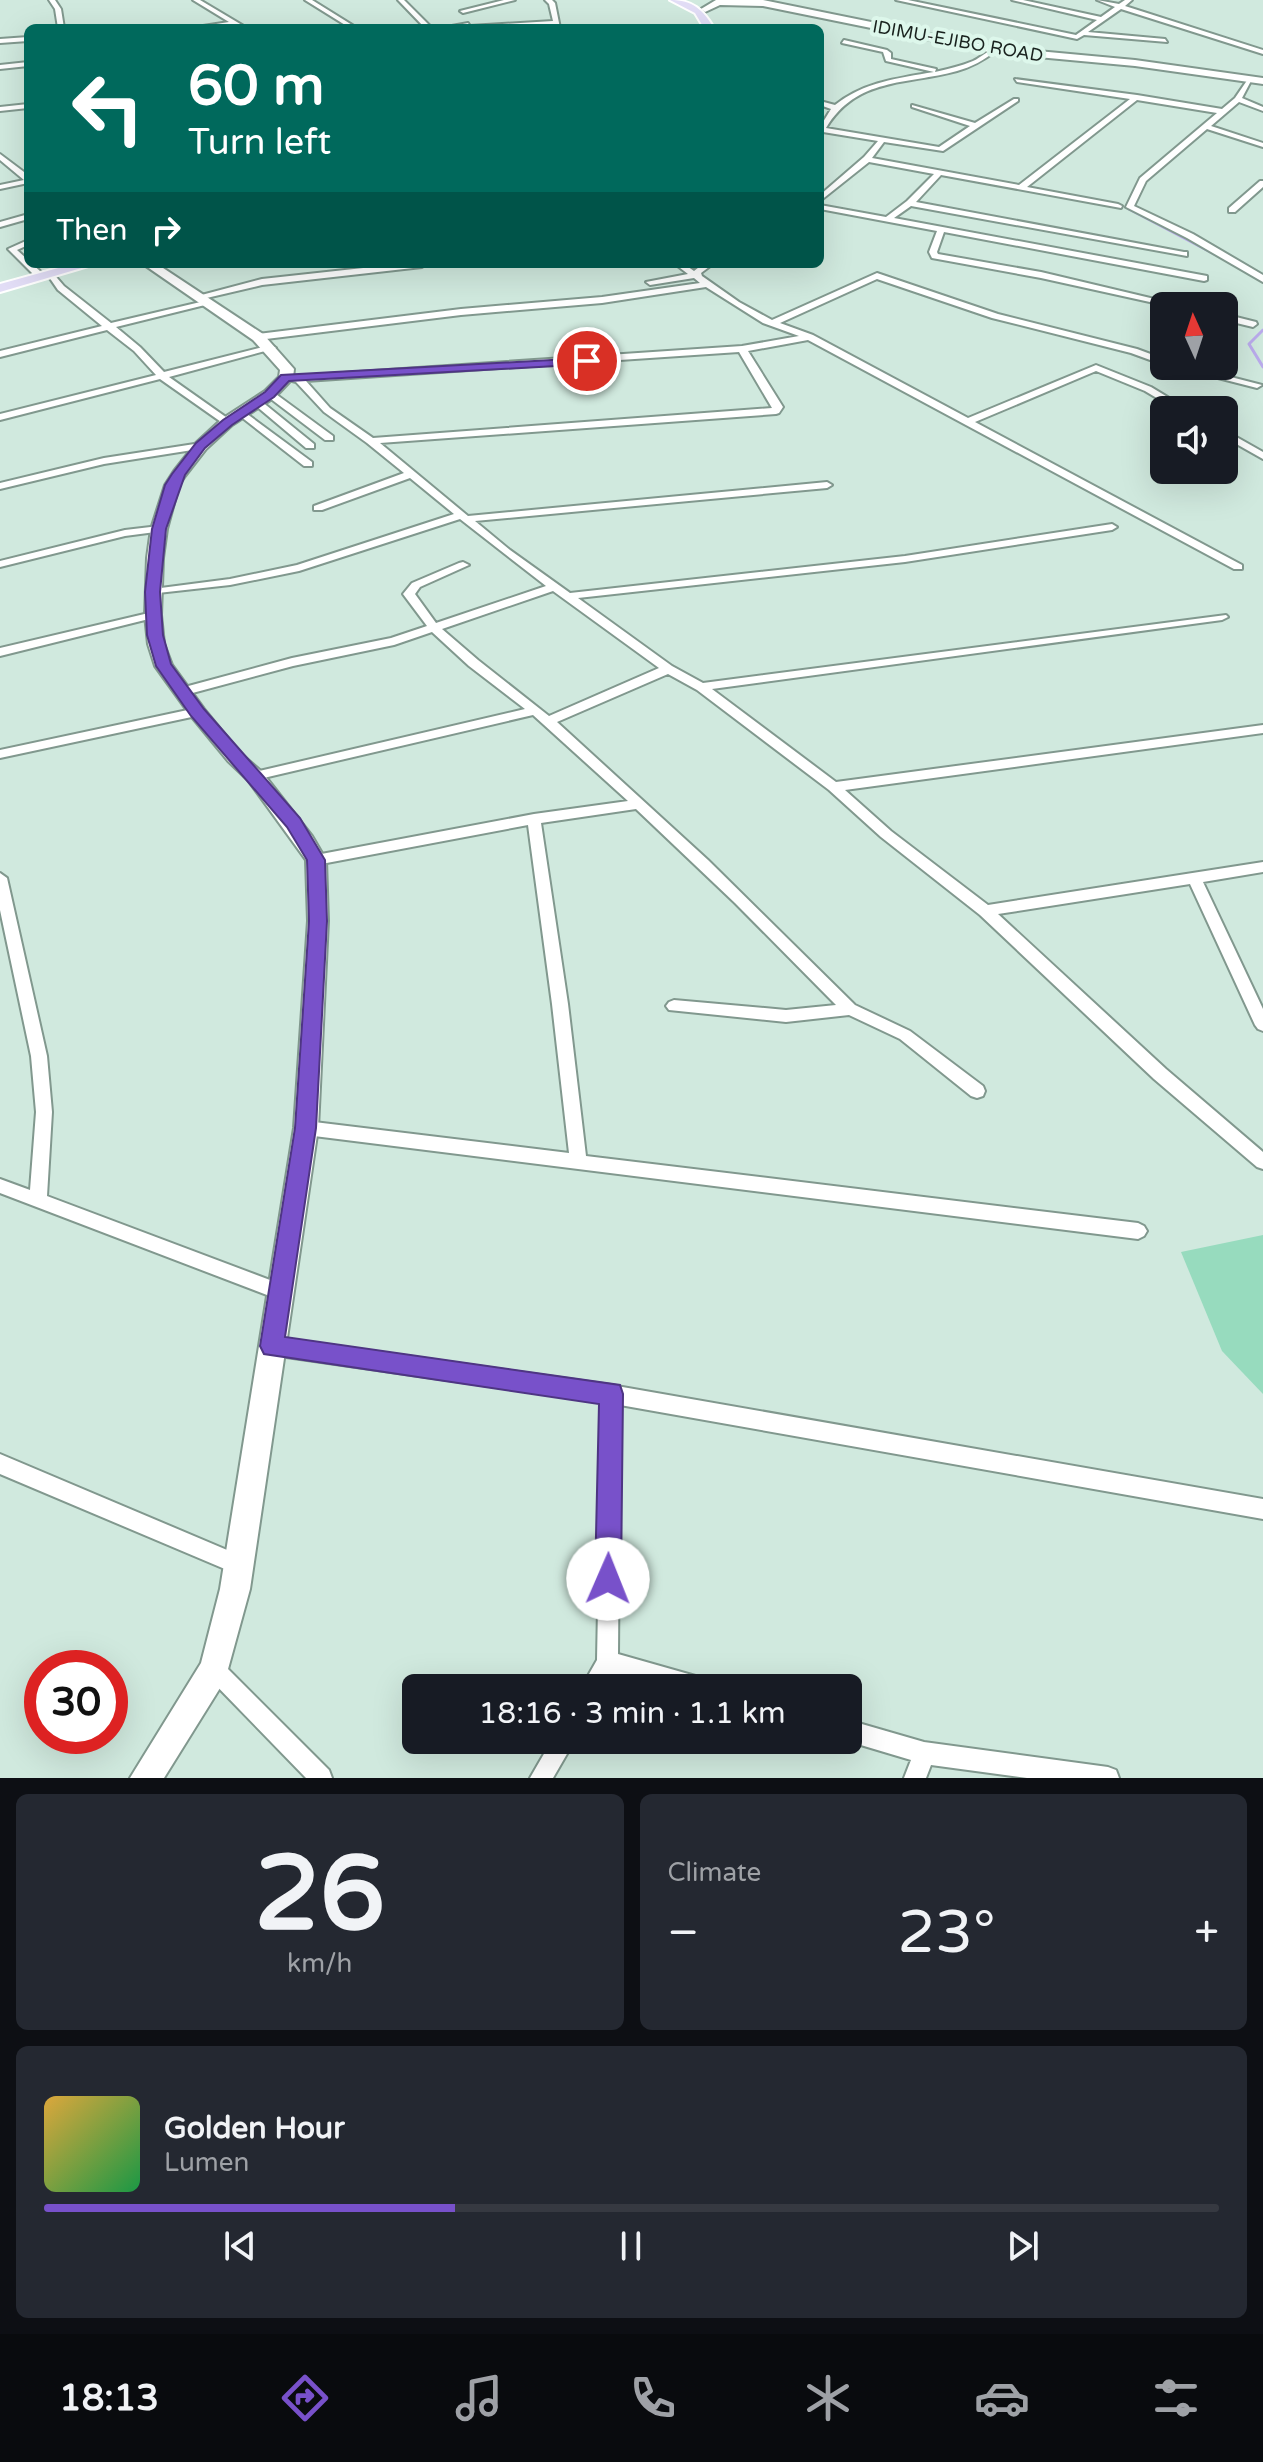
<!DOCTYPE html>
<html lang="en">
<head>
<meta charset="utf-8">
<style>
	:root { --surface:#171b24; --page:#242831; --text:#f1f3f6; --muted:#9ea1a6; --line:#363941; --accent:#7851ca }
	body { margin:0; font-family:"Varela Round",sans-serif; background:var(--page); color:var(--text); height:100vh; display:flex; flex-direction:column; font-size:30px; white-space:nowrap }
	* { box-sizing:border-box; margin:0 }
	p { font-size:26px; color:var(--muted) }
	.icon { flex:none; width:44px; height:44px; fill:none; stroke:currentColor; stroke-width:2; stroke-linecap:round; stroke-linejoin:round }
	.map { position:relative; height:1778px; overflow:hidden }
	.panel { display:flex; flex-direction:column; gap:16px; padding:16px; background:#0d0f14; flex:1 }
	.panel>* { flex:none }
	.top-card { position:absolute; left:24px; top:24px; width:800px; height:244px; border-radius:12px; box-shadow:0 8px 32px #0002; background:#00695c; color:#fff; overflow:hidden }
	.needle { width:52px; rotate:357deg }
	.buttons { position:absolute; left:1150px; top:292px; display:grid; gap:16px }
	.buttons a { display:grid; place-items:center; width:88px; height:88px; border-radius:12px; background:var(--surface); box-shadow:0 8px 32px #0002; font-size:40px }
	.speed { position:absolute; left:24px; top:1650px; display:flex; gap:16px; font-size:40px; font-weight:700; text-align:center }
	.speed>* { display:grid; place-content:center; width:104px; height:104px; border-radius:50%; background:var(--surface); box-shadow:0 8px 32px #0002; line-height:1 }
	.speed .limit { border:12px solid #d22; background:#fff; color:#111 }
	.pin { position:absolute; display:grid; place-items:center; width:68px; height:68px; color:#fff; margin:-34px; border:4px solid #fff; border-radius:50%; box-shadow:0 2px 8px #0007 }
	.me { position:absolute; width:88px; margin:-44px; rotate:1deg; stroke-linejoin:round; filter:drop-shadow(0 0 6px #0008) }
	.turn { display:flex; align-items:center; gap:28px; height:168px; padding:0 32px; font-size:36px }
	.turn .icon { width:104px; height:104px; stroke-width:2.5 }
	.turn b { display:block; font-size:56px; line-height:68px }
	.then { display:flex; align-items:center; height:76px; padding:0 32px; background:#0003; gap:16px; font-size:30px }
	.big { font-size:60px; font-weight:600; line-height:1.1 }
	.panel .card { flex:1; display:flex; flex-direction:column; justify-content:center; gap:12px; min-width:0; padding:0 28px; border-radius:12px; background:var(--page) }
	.panel .dial { align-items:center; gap:0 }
	.dial b { font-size:104px; line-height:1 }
	.song { display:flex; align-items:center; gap:24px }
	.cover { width:96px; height:96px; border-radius:12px; background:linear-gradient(135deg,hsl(40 70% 55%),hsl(140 70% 35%)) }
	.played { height:8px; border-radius:4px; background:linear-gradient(90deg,var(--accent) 35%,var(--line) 35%) }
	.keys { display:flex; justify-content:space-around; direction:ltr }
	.heat { display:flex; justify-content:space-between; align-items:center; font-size:44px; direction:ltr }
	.panel .tiles { flex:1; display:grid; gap:16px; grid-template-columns:1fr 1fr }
	.card:last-child { grid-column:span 2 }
	.trip { position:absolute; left:402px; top:1674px; width:460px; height:80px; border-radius:12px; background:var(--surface); box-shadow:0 8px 32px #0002; font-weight:600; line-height:80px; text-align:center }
	.tabs { display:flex; height:128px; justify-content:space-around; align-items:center; background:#090b0e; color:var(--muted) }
	.tabs .icon { width:56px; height:56px }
	.tabs .active { color:var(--accent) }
	.tabs b { font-size:36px; color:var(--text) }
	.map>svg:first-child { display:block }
</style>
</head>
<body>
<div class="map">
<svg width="1263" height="1778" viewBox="0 0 1263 1778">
	<rect width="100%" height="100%" fill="#d0e9de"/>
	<path fill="#97dbbe" d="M1263 1235V1394L1222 1351 1181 1252Z"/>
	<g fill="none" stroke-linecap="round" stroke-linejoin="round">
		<path stroke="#baabec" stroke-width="3" d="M1129 204V209L1222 258
			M1263 330 1249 344 1263 367"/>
		<g stroke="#81988e" stroke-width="4">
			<path id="street" d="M49 0H55L61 9 64 28H58L55 9Z
				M193 0H200L247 28H240L234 25 190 28 229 22Z
				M305 0H312L357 28H350Z
				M398 0H404L432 28H425Z
				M504 0H515L463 13 460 11Z
				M545 0H552L555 3 560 28H554L553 25 441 28 468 23 470 26 553 21 549 4Z
				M896 0H908L1076 35 1097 20 1012 0H1023L1101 17 1115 7 1097 0 1119 4 1125 0H1132L1125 6 1263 50V54L1121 9 1088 32 1165 39 1167 42 1084 35 1077 39Z
				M28 37V41L0 43V39Z
				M844 40 887 50 891 53V59L936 69 935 72C948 69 961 66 973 61 982 57 987 50 996 49V51C984 60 972 67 957 71 906 85 857 77 826 128L939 147 970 126 912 107V105L975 123 1014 99H1018V101L943 151 884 142 872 158 1019 185 1130 99 1017 82 1015 79 1137 95 1222 109 1235 98 1248 79H1252L1242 98 1263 107V111L1239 102 1211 126 1263 143V147L1207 129 1146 181 1134 206 1193 234 1263 275V282L1187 238 1126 207 1140 178 1217 113 1137 100 1027 187 1118 204 1122 206 1121 208 941 175 916 202 1184 252H1187V256L911 206 894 218 1207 276V280L1204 281 944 232 937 252 938 254 1041 272 1184 306H1168L1041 278 932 258 929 252 937 231 820 209V205L886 217 907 201 934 174 869 162 820 201V195L864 157 878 141 823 132 820 134V127L831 109 820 105V101L835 105C864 82 898 78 934 72L886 61 883 52 842 43Z
				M28 62V66L0 69V65Z
				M28 104V108L0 111V107Z
				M0 154 28 175V183L0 189V185L24 180 0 160Z
				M1260 181H1263V187L1235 212H1229V208Z
				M25 215H28V219L0 227V222Z
				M28 240V245L17 250 28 260V264H32L40 271V275H34L8 249Z
				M400 264H426L422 267 262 285 198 300 194 297 262 279Z
				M675 264H684L694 271 703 264H713L701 273 702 276 739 302 772 320 877 273 998 314 1137 349 1164 359V365L1131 353 992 318 877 279 780 323 813 335 968 418 1096 365 1151 387 1189 410H1177L1145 391 1096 371 975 422 1242 565V569H1234L808 340 748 351 783 407 779 413 776 414 380 443 468 516 827 482 832 485 827 488 475 521 510 550 570 593 905 556 1112 524 1117 527 1112 530 905 562 578 598 672 666 703 683 1226 615 1228 617 1222 620 712 689 836 782 1263 725V733L845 790 891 831 988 905 1263 862V872L1203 882 1263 1009V1031L1258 1029 1255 1025 1190 884 998 914 1166 1069 1263 1152V1169L1257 1167 1154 1079 980 915 881 837 829 790 697 690 668 674 557 722 708 860 855 1005 910 1031 983 1086 985 1091 983 1096 977 1098 971 1096 900 1039 849 1015 786 1022 669 1010 666 1006 669 1002 674 1000 786 1010 836 1005 735 903 636 809 541 823 568 1004 586 1156 1138 1223 1144 1226 1147 1231 1144 1236 1138 1239 306 1135 300 1133 298 1128 300 1123 306 1121 569 1153 552 1004 528 825 316 865 309 860 316 855 534 814 628 801 533 715 255 780 250 779 249 776 250 773 255 772 525 709 469 666 432 632 394 645 293 666 185 695 179 691 181 688 292 658 391 638 427 626 403 594 412 583 459 563 463 562 469 565 420 587 415 594 436 623 546 586 460 519 299 571 230 585 149 594 147 592 153 589 230 579 297 565 454 514 410 478 322 510H314V506L404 473 367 443 324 412 296 382 281 378 286 375 299 376 742 346 799 336 763 323 706 287 602 303 461 315 258 340 253 337 258 334 461 309 602 297 700 283 694 278 650 285 646 282 688 274ZM739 352 772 408 373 438 330 408 306 381ZM553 591 659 668 549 716 478 660 442 629Z
				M51 271 64 286 111 323 209 300V304L116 327 140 347 164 372 271 345 276 348 169 377 230 420V424H224L160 379 0 420V414L156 375 134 351 107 330 0 357V351L102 326 58 290 47 274Z
				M1224 314 1256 322 1257 324 1253 327 1224 320Z
				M1171 366H1188L1262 385 1257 388Z
				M267 392H273L333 436V440H325L267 396Z
				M255 401H261L314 444V448H306L255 405Z
				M243 411 312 462V466H304L240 416 238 414Z
				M1224 430 1263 452V459L1224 437Z
				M201 443 206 446 205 448 104 464 0 489V483L104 458Z
				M159 526 163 527V531L125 536 0 567V561L125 530Z
				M153 612 157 613V617L0 656V648Z
				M197 708 203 712 201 715 0 758V750Z
				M0 873 7 878 47 1056 52 1112 47 1196 286 1286 289 1292 286 1298 280 1300 0 1193V1179L30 1190 36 1112 31 1056 0 910Z
				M272 1337 611 1385 1263 1499V1519L620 1405 618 1654 699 1677 707 1680 710 1688H662L612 1674 604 1688H581L597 1660 602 1402 272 1355 266 1352 263 1346 266 1340Z
				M0 1454 246 1558 249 1565 246 1572 239 1575 0 1474Z
				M214 1658 221 1662 329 1770 332 1778H306L207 1676 203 1669 207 1662Z
				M848 1720 924 1742 1108 1767 1116 1770 1119 1778H1027L931 1765 926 1778H904L911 1760 844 1740H848Z
				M552 1740H575L553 1778H530Z"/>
		</g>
		<g stroke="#81988e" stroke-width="4">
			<path id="secondary" d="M716 0H763L994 47 1135 60 1263 78V84L1135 66 994 53 763 6 720 5 705 12 701 9Z
				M143 264H157L263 334 294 369 293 378 275 397 232 425 206 449 185 476 179 485 167 529 163 558 161 615 164 644 172 665 204 709 240 753 262 772 312 836 326 860 328 921 318 1128 250 1589 225 1680 164 1778H130L201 1663 220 1589 294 1128 308 921 306 860 248 780 228 761 191 716 155 666 148 644 145 615 147 558 151 529 165 485 174 471 196 443 222 419 265 391 279 377 280 370 253 340Z"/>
		</g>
		<g stroke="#fff" stroke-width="4">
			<path id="primary" d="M670 0C693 0 703 10 714 28H704L695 13Z
				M73 264H95L0 292V284Z"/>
		</g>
		<use href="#street" fill="#fff" fill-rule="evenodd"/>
		<use href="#secondary" fill="#fff" fill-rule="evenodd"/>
		<use href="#primary" fill="#e2ddf6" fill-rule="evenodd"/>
	</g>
	<path fill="#7851ca" stroke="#4e3583" stroke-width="2" d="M587 358 591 359V364L289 381 274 397 232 425 205 448 185 475 166 529 160 592 163 635 171 664 204 709 300 818 325 860 327 921 316 1128 285 1337 620 1385 623 1394 621 1579 617 1588 608 1592 598 1588 595 1579 599 1404 264 1354 260 1346 295 1128 309 921 307 860 287 827 191 716 156 666 147 635 145 592 152 529 165 485 172 474 196 443 223 420 265 392 281 375Z"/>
	<g text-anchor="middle" stroke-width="8" stroke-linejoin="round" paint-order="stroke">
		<g font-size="18" fill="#19221e" stroke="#ddf7eb">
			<text transform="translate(958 41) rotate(10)" y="6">IDIMU-EJIBO ROAD</text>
		</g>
	</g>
</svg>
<div class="buttons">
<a><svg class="needle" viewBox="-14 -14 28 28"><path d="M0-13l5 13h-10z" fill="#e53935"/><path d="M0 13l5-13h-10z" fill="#9ea1a6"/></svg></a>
<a><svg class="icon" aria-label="sound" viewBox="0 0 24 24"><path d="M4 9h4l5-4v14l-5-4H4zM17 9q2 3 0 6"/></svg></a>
</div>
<div class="speed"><div class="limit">30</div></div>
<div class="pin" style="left:587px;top:361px;background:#d93025"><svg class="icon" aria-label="arrive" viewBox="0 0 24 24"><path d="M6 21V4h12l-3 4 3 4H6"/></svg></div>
<svg class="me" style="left:608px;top:1579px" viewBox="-20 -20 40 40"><circle r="19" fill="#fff"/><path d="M0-13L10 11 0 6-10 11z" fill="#7851ca"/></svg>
<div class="trip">18:16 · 3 min · 1.1 km</div>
<div class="top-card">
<div class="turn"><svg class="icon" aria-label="left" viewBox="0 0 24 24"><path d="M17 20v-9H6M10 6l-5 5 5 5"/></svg><div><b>60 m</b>Turn left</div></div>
<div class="then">Then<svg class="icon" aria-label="right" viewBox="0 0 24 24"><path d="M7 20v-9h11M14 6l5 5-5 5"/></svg></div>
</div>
</div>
<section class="panel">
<div class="tiles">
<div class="card dial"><b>26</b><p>km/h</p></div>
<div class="card"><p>Climate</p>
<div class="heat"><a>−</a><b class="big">23°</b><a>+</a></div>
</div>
<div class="card">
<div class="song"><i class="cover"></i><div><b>Golden Hour</b><p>Lumen</p></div></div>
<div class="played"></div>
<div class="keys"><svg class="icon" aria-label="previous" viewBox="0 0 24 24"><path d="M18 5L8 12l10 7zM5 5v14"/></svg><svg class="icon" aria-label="pause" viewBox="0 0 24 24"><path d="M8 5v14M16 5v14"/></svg><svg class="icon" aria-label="next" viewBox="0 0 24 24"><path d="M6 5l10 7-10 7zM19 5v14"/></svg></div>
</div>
</div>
</section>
<nav class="tabs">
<b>18:13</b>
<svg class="icon active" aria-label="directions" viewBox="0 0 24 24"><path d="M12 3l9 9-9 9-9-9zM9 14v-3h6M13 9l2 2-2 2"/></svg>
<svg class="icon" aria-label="music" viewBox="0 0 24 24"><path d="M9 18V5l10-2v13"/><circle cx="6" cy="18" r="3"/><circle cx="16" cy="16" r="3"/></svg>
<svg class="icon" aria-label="phone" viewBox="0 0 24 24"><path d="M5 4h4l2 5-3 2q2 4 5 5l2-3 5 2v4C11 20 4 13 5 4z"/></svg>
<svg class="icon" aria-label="climate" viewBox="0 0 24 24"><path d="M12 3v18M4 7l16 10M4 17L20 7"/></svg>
<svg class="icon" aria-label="car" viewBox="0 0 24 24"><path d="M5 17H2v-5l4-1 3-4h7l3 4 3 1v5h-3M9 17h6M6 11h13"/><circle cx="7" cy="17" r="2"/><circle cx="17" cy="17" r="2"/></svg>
<svg class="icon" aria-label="filters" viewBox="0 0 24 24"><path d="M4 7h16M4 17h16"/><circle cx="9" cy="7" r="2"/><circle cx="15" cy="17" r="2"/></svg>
</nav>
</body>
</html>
